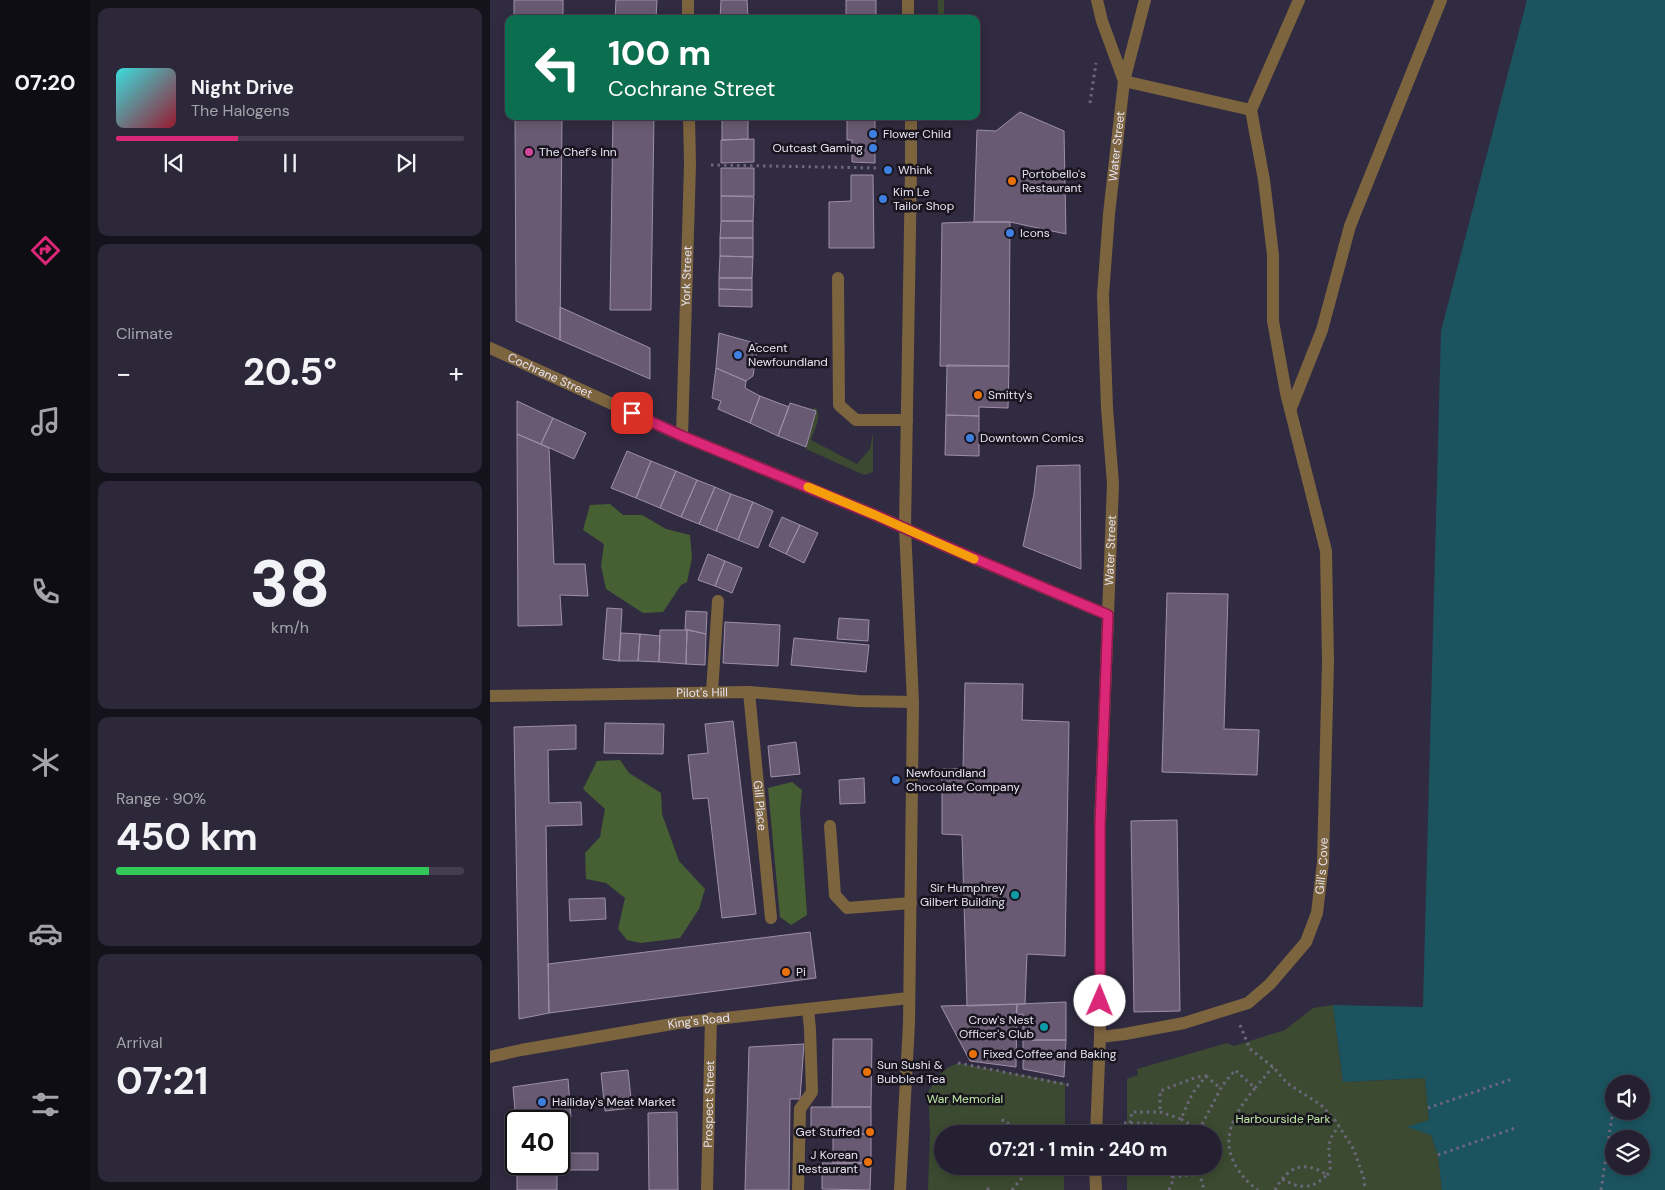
<!DOCTYPE html>
<html lang="en">
<head>
<meta charset="utf-8">
<style>
	:root { --surface:#252031; --page:#2d2839; --text:#f1f3f6; --muted:#a3a3ab; --line:#423e4d; --accent:#db2777 }
	body { margin:0; font-family:"DM Sans",sans-serif; background:var(--page); color:var(--text); height:100vh; display:flex; flex-direction:column; font-size:19px; white-space:nowrap }
	* { box-sizing:border-box; margin:0 }
	p { font-size:16px; color:var(--muted) }
	.icon { flex:none; width:28px; height:28px; fill:none; stroke:currentColor; stroke-width:2; stroke-linecap:round; stroke-linejoin:round }
	.map { position:relative; flex:1; overflow:hidden }
	.details { display:flex; flex-direction:column; gap:8px; padding:8px; background:#14121b; width:400px }
	.details>* { flex:none }
	.hud { position:absolute; left:15px; top:15px; width:475px; height:105px; border-radius:10px; box-shadow:0 2px 12px #0003,0 0 0 1px var(--line); background:#0b6e4f; color:#fff; overflow:hidden }
	.fabs { position:absolute; left:1115px; top:1075px; display:grid; gap:10px }
	.fabs a { display:grid; place-items:center; width:45px; height:45px; border-radius:50%; background:var(--surface); box-shadow:0 2px 12px #0003,0 0 0 1px var(--line); font-size:25px }
	.speed { position:absolute; left:15px; top:1110px; display:flex; gap:10px; font-size:25px; font-weight:700; text-align:center }
	.speed>* { display:grid; place-content:center; width:65px; height:65px; border-radius:50%; background:var(--surface); box-shadow:0 2px 12px #0003,0 0 0 1px var(--line); line-height:1 }
	.speed .limit { border:2px solid #111; border-radius:8px; background:#fff; color:#111 }
	.pin { position:absolute; display:grid; place-items:center; width:42px; height:42px; color:#fff; margin:-21px; border-radius:10px; box-shadow:0 2px 8px #0006 }
	.me { position:absolute; width:55px; margin:-28px; rotate:1deg; stroke-linejoin:round; filter:drop-shadow(0 0 4px #0008) }
	.turn { display:flex; align-items:center; gap:18px; height:105px; padding:0 20px; font-size:22px }
	.turn .icon { width:65px; height:65px; stroke-width:2.5 }
	.turn b { display:block; font-size:35px; line-height:42px }
	.big { font-size:38px; font-weight:700; line-height:1.1 }
	.details .card { flex:1; display:flex; flex-direction:column; justify-content:center; gap:8px; min-width:0; padding:0 18px; border-radius:10px; background:var(--page) }
	.details .dial { align-items:center; gap:0 }
	.dial b { font-size:65px; line-height:1 }
	.song { display:flex; align-items:center; gap:15px }
	.cover { width:60px; height:60px; border-radius:8px; background:linear-gradient(135deg,hsl(180 70% 55%),hsl(350 70% 35%)) }
	.played { height:5px; border-radius:2px; background:linear-gradient(90deg,var(--accent) 35%,var(--line) 35%) }
	.keys { display:flex; justify-content:space-around; direction:ltr }
	.heat { display:flex; justify-content:space-between; align-items:center; font-size:28px; direction:ltr }
	.charge { height:8px; border-radius:4px; background:linear-gradient(90deg,#34c759 90%,var(--line) 0) }
	.trip { position:absolute; left:444px; top:1125px; width:288px; height:50px; border-radius:25px; background:var(--surface); box-shadow:0 2px 12px #0003,0 0 0 1px var(--line); font-weight:700; line-height:50px; text-align:center }
	main { display:flex; flex:1; min-height:0 }
	.tab-bar { display:flex; flex-direction:column; width:90px; justify-content:space-around; align-items:center; background:#0f0d14; color:var(--muted) }
	.tab-bar .icon { width:35px; height:35px }
	.tab-bar .active { color:var(--accent) }
	.tab-bar b { font-size:22px; color:var(--text) }
	.map>svg:first-child { display:block }
</style>
</head>
<body>
<main>
<nav class="tab-bar">
<b>07:20</b>
<svg class="icon active" aria-label="directions" viewBox="0 0 24 24"><path d="M12 3l9 9-9 9-9-9zM9 14v-3h6M13 9l2 2-2 2"/></svg>
<svg class="icon" aria-label="music" viewBox="0 0 24 24"><path d="M9 18V5l10-2v13"/><circle cx="6" cy="18" r="3"/><circle cx="16" cy="16" r="3"/></svg>
<svg class="icon" aria-label="phone" viewBox="0 0 24 24"><path d="M5 4h4l2 5-3 2q2 4 5 5l2-3 5 2v4C11 20 4 13 5 4z"/></svg>
<svg class="icon" aria-label="climate" viewBox="0 0 24 24"><path d="M12 3v18M4 7l16 10M4 17L20 7"/></svg>
<svg class="icon" aria-label="car" viewBox="0 0 24 24"><path d="M5 17H2v-5l4-1 3-4h7l3 4 3 1v5h-3M9 17h6M6 11h13"/><circle cx="7" cy="17" r="2"/><circle cx="17" cy="17" r="2"/></svg>
<svg class="icon" aria-label="filters" viewBox="0 0 24 24"><path d="M4 7h16M4 17h16"/><circle cx="9" cy="7" r="2"/><circle cx="15" cy="17" r="2"/></svg>
</nav>
<section class="details">
<div class="card">
<div class="song"><i class="cover"></i><div><b>Night Drive</b><p>The Halogens</p></div></div>
<div class="played"></div>
<div class="keys"><svg class="icon" aria-label="previous" viewBox="0 0 24 24"><path d="M18 5L8 12l10 7zM5 5v14"/></svg><svg class="icon" aria-label="pause" viewBox="0 0 24 24"><path d="M8 5v14M16 5v14"/></svg><svg class="icon" aria-label="next" viewBox="0 0 24 24"><path d="M6 5l10 7-10 7zM19 5v14"/></svg></div>
</div>
<div class="card"><p>Climate</p>
<div class="heat"><a>−</a><b class="big">20.5°</b><a>+</a></div>
</div>
<div class="card dial"><b>38</b><p>km/h</p></div>
<div class="card"><p>Range · 90%</p><b class="big">450 km</b><div class="charge"></div></div>
<div class="card"><p>Arrival</p><b class="big">07:21</b></div>
</section>
<div class="map">
<svg width="1175" height="1190" viewBox="0 0 1175 1190">
	<rect width="100%" height="100%" fill="#312b41"/>
	<path fill="#3b4a30" d="M448 0H454V19H448Z
		M325 407C333 416 324 430 321 440L367 464 380 449 383 433V472L374 475 316 449 326 412 323 410Z
		M843 1005 853 1082 935 1078 939 1120 918 1127 941 1135 948 1155 952 1190H637V1166H722V1134H637V1079L648 1075 647 1069 737 1043 744 1046 795 1030 823 1008Z
		M468 1063 575 1083V1134H452V1166H574V1190H438L440 1131 438 1092 449 1075 457 1068Z"/>
	<path fill="#466033" d="M120 504 133 515H152L176 529 200 535 202 558 197 582 191 585 173 612 153 613 116 589 111 566 114 544 93 530 100 505Z
		M130 760 139 773 171 793 172 814 189 861 215 889 209 909 190 938 151 943 137 940 128 929 135 898 116 883 96 879 95 853 110 837 115 809 93 789 107 761Z
		M302 782 312 790 310 811 317 915 301 925 290 917 278 788Z"/>
	<path fill="#1b545f" fill-rule="evenodd" d="M1037 0H1175V1190H952L948 1155 941 1135 917 1127 939 1120 935 1078 853 1082 843 1005 933 1007 951 331ZM1124 1084H1151V1111H1124ZM1124 1139H1151V1166H1124Z"/>
	<path fill="#685a72" stroke="#9e8fa9" d="M24 0H73V19H24Z
		M126 0H167L166 19H125Z
		M231 0H257L258 18 230 19Z
		M356 0H386V19H356Z
		M530 112 574 131 576 234 520 222H484L487 130 506 131Z
		M25 116H72L70 340 26 321Z
		M123 116H164L161 310H120Z
		M232 116H258V139L232 140Z
		M357 116H385V163L362 162V140H357Z
		M264 139V162L231 163V140Z
		M231 168H264V196H231Z
		M361 175H383L384 248H339V202L361 201Z
		M231 196 264 197 263 221H231Z
		M231 221H263V238H230Z
		M484 222H520L519 366H450L452 223Z
		M230 238H263V257L230 256Z
		M230 256 263 257 262 278H229Z
		M229 278H262V290L229 289Z
		M229 289 262 290V307L229 306Z
		M70 307 160 348V379L70 340Z
		M229 333 268 344 263 376 256 381 226 368Z
		M457 365 519 366 518 408 489 407V416L456 415Z
		M226 368 256 381 255 388 270 396 260 423 228 409 231 401 222 398Z
		M270 396 299 407 288 436 260 423Z
		M27 401 63 418 51 444 27 434Z
		M300 403 326 411 316 447 288 436Z
		M456 415 489 416V456L455 455Z
		M63 418 96 433 84 459 51 444Z
		M27 434 59 448 64 564H95L98 596 70 595 72 625 28 626Z
		M137 451 161 461 146 498 121 488Z
		M161 461 186 471 170 508 146 498Z
		M590 465 591 569 533 546 544 494 547 466Z
		M186 471 207 480 191 517 170 508Z
		M207 480 225 487 209 524 191 517Z
		M225 487 241 494 226 531 209 524Z
		M241 494 263 502 248 540 226 531Z
		M263 502 283 511 268 548 248 540Z
		M292 517 310 525 296 554 279 546Z
		M310 525 328 533 314 563 296 554Z
		M218 554 235 561 225 586 208 580Z
		M235 561 252 568 242 593 225 586Z
		M677 593 738 594 734 729 769 730 767 775 672 772Z
		M117 608 132 609 129 661 113 659Z
		M196 611 217 612 216 634 195 629Z
		M349 618 379 620 378 641 347 639Z
		M235 622 290 625 288 666 233 663Z
		M170 630H197L196 664 169 662Z
		M197 630 216 634 215 665 196 664Z
		M131 633 150 634 148 661H129Z
		M150 634 170 636 169 662 148 661Z
		M304 638 379 645 376 672 301 665Z
		M475 683 533 684 532 720 579 722 575 956 537 954 535 1004 477 1006 472 835 452 834V769H473Z
		M243 721 266 914 232 918 218 798 203 799 198 755 218 753 215 724Z
		M115 723 174 724 173 754 114 753Z
		M86 725V749L58 750 59 803 91 802 92 825 56 826 59 1013 29 1019 24 727Z
		M306 742 310 774 281 777 278 746Z
		M374 778 375 803 350 804 349 780Z
		M687 820 690 1011 644 1012 641 821Z
		M115 898 116 919 80 921 79 899Z
		M320 932 326 978 59 1013 58 964Z
		M576 1002V1040H533V1014L526 1015 527 1004Z
		M527 1004 526 1067 480 1061 451 1006Z
		M343 1039H382L381 1107H342Z
		M533 1040H576L574 1077 533 1069Z
		M314 1044 310 1099H300L299 1190H255L259 1047Z
		M138 1070 142 1108 115 1111 111 1073Z
		M78 1079 81 1117 49 1121H26V1123L23 1087Z
		M321 1107H381V1134H321Z
		M187 1112 188 1190H159L158 1113Z
		M343 1134H381V1163H343Z
		M69 1153H108V1170H67V1190H27V1164H69Z
		M332 1163H381L380 1190 332 1189Z"/>
	<g fill="none" stroke-linecap="round" stroke-linejoin="round">
		<path stroke="#6c677b" stroke-width="3" stroke-dasharray="2.5 4" stroke-linecap="butt" d="M600 103 606 63
			M221 165 390 168
			M750 1025 760 1049 783 1067 797 1083 831 1105 845 1120 864 1150 874 1179 875 1190
			M468 1063 579 1085
			M716 1076 730 1088
			M765 1088 783 1067
			M938 1108 1022 1079
			M691 1119 709 1130 708 1134
			M634 1123C653 1123 670 1121 685 1134
			M640 1123 642 1112H670L691 1119 702 1094 716 1076 707 1077 670 1091V1112
			M709 1130 732 1086 745 1070 765 1088C746 1112 728 1137 747 1168 753 1177 759 1184 768 1190
			M508 1134 513 1120 526 1128 531 1134
			M948 1155 1028 1127
			M708 1166 714 1190
			M837 1175 840 1172C841 1150 833 1146 849 1126
			M682 1177 710 1174
			M498 1190V1185
			M522 1190 531 1179 537 1168
			M679 1190 682 1183V1166
			M785 1190C798 1166 814 1160 837 1175 821 1190 811 1189 792 1179
			M1111 1190 1124 1103"/>
		<g stroke="#7c643f" stroke-width="12">
			<path d="M198 0V19"/>
			<path d="M418 0V19"/>
			<path d="M607 0 612 21 634 81"/>
			<path d="M761 110 809 0"/>
			<path d="M348 278 349 405 366 420H417"/>
			<path id="s1" d="M0 348 192 436 385 515 457 547 618 615"/>
			<path d="M801 408 832 330 860 226 951 0"/>
			<path id="s2" d="M192 436 200 164 199 116"/>
			<path d="M222 692 228 601"/>
			<path id="s3" d="M259 692 281 918"/>
			<path id="s4" d="M0 696 259 692 367 701 423 702"/>
			<path d="M340 826 345 895 357 908 421 903"/>
			<path id="s5" d="M610 1037 635 1034 694 1023 758 1003 780 984 816 942 827 913 833 862 838 662 836 551 796 393 783 321V255L774 180 761 110 634 81"/>
			<path id="s6" d="M0 1057 31 1050 188 1023 419 998"/>
			<path id="s7" d="M606 1134 610 1037V825L623 484 617 408 613 295 619 214 634 81 655 0"/>
			<path d="M605 1166 606 1190"/>
			<path id="s8" d="M217 1190 221 1018"/>
			<path d="M308 1190 310 1109 322 1092 320 1029 318 1009"/>
			<path d="M410 1190 419 1023 423 702 415 528 421 169V116"/>
		</g>
	</g>
	<g fill="none" stroke-linecap="round" stroke-linejoin="round">
		<g stroke="#8e194d" stroke-width="12">
			<path id="route" d="M142 413 192 436 385 515 448 543 618 615 610 825V1001"/>
		</g>
		<use href="#route" stroke="#db2777" stroke-width="9"/>
		<path stroke="#f59e0b" stroke-width="9" d="M318 487 385 515 484 559"/>
	</g>
	<g fill="#3f7fe0" stroke="#18151f" stroke-width="2">
		<circle cx="383" cy="134" r="5"/>
		<circle cx="383" cy="148" r="5"/>
		<circle cx="398" cy="170" r="5"/>
		<circle cx="393" cy="199" r="5"/>
		<circle cx="520" cy="233" r="5"/>
		<circle cx="248" cy="355" r="5"/>
		<circle cx="480" cy="438" r="5"/>
		<circle cx="406" cy="780" r="5"/>
		<circle cx="52" cy="1102" r="5"/>
	</g>
	<circle fill="#d1479c" stroke="#18151f" stroke-width="2" cx="39" cy="152" r="5"/>
	<g fill="#e8710a" stroke="#18151f" stroke-width="2">
		<circle cx="522" cy="181" r="5"/>
		<circle cx="488" cy="395" r="5"/>
		<circle cx="296" cy="972" r="5"/>
		<circle cx="483" cy="1054" r="5"/>
		<circle cx="377" cy="1072" r="5"/>
		<circle cx="380" cy="1132" r="5"/>
		<circle cx="378" cy="1162" r="5"/>
	</g>
	<g fill="#0f9aa8" stroke="#18151f" stroke-width="2">
		<circle cx="525" cy="895" r="5"/>
		<circle cx="554" cy="1027" r="5"/>
	</g>
	<g text-anchor="middle" stroke-width="5" stroke-linejoin="round" paint-order="stroke">
		<g font-size="12" fill="#e7e3f2" stroke="#18151f" text-anchor="start">
			<text x="393" y="138">Flower Child</text>
			<text x="373" y="152" text-anchor="end">Outcast Gaming</text>
			<text x="49" y="156">The Chef's Inn</text>
			<text x="408" y="174">Whink</text>
			<text x="532" y="178">Portobello's<tspan x="532" dy="14">Restaurant</tspan></text>
			<text x="403" y="196">Kim Le<tspan x="403" dy="14">Tailor Shop</tspan></text>
			<text x="530" y="237">Icons</text>
			<text x="258" y="352">Accent<tspan x="258" dy="14">Newfoundland</tspan></text>
			<text x="498" y="399">Smitty's</text>
			<text x="490" y="442">Downtown Comics</text>
			<text x="416" y="777">Newfoundland<tspan x="416" dy="14">Chocolate Company</tspan></text>
			<text x="515" y="892" text-anchor="end">Sir Humphrey<tspan x="515" dy="14">Gilbert Building</tspan></text>
			<text x="306" y="976">Pi</text>
			<text x="544" y="1024" text-anchor="end">Crow's Nest<tspan x="544" dy="14">Officer's Club</tspan></text>
			<text x="493" y="1058">Fixed Coffee and Baking</text>
			<text x="387" y="1069">Sun Sushi &amp;<tspan x="387" dy="14">Bubbled Tea</tspan></text>
			<text x="62" y="1106">Halliday's Meat Market</text>
			<text x="370" y="1136" text-anchor="end">Get Stuffed</text>
			<text x="368" y="1159" text-anchor="end">J Korean<tspan x="368" dy="14">Restaurant</tspan></text>
		</g>
		<g font-size="12" fill="#e7e3f2" stroke="#18151f">
			<text dy="4" stroke="none"><textPath href="#s7" startOffset="989">Water Street</textPath></text>
			<text dy="4" stroke="none"><textPath href="#s2" startOffset="160">York Street</textPath></text>
			<text dy="4" stroke="none"><textPath href="#s1" startOffset="66">Cochrane Street</textPath></text>
			<text dy="4" stroke="none"><textPath href="#s7" startOffset="584">Water Street</textPath></text>
			<text dy="4" stroke="none"><textPath href="#s4" startOffset="212">Pilot's Hill</textPath></text>
			<text dy="4" stroke="none"><textPath href="#s3" startOffset="114">Gill Place</textPath></text>
			<text dy="4" stroke="none"><textPath href="#s5" startOffset="315">Gill's Cove</textPath></text>
			<text dy="4" stroke="none"><textPath href="#s6" startOffset="212">King's Road</textPath></text>
			<text dy="4" stroke="none"><textPath href="#s8" startOffset="86">Prospect Street</textPath></text>
		</g>
		<g font-size="12" fill="#bee9a1" stroke="#18151f">
			<text x="475" y="1103">War Memorial</text>
			<text x="793" y="1123">Harbourside Park</text>
		</g>
	</g>
</svg>
<div class="fabs">
<a><svg class="icon" aria-label="sound" viewBox="0 0 24 24"><path d="M4 9h4l5-4v14l-5-4H4zM17 9q2 3 0 6"/></svg></a>
<a><svg class="icon" aria-label="layers" viewBox="0 0 24 24"><path d="M12 4l9 5-9 5-9-5zM3 14l9 5 9-5"/></svg></a>
</div>
<div class="speed"><div class="limit">40</div></div>
<div class="pin" style="left:142px;top:413px;background:#d93025"><svg class="icon" aria-label="arrive" viewBox="0 0 24 24"><path d="M6 21V4h12l-3 4 3 4H6"/></svg></div>
<svg class="me" style="left:610px;top:1001px" viewBox="-20 -20 40 40"><circle r="19" fill="#fff"/><path d="M0-13L10 11 0 6-10 11z" fill="#db2777"/></svg>
<div class="trip">07:21 · 1 min · 240 m</div>
<div class="hud">
<div class="turn"><svg class="icon" aria-label="left" viewBox="0 0 24 24"><path d="M17 20v-9H6M10 6l-5 5 5 5"/></svg><div><b>100 m</b>Cochrane Street</div></div>
</div>
</div>
</main>
</body>
</html>
